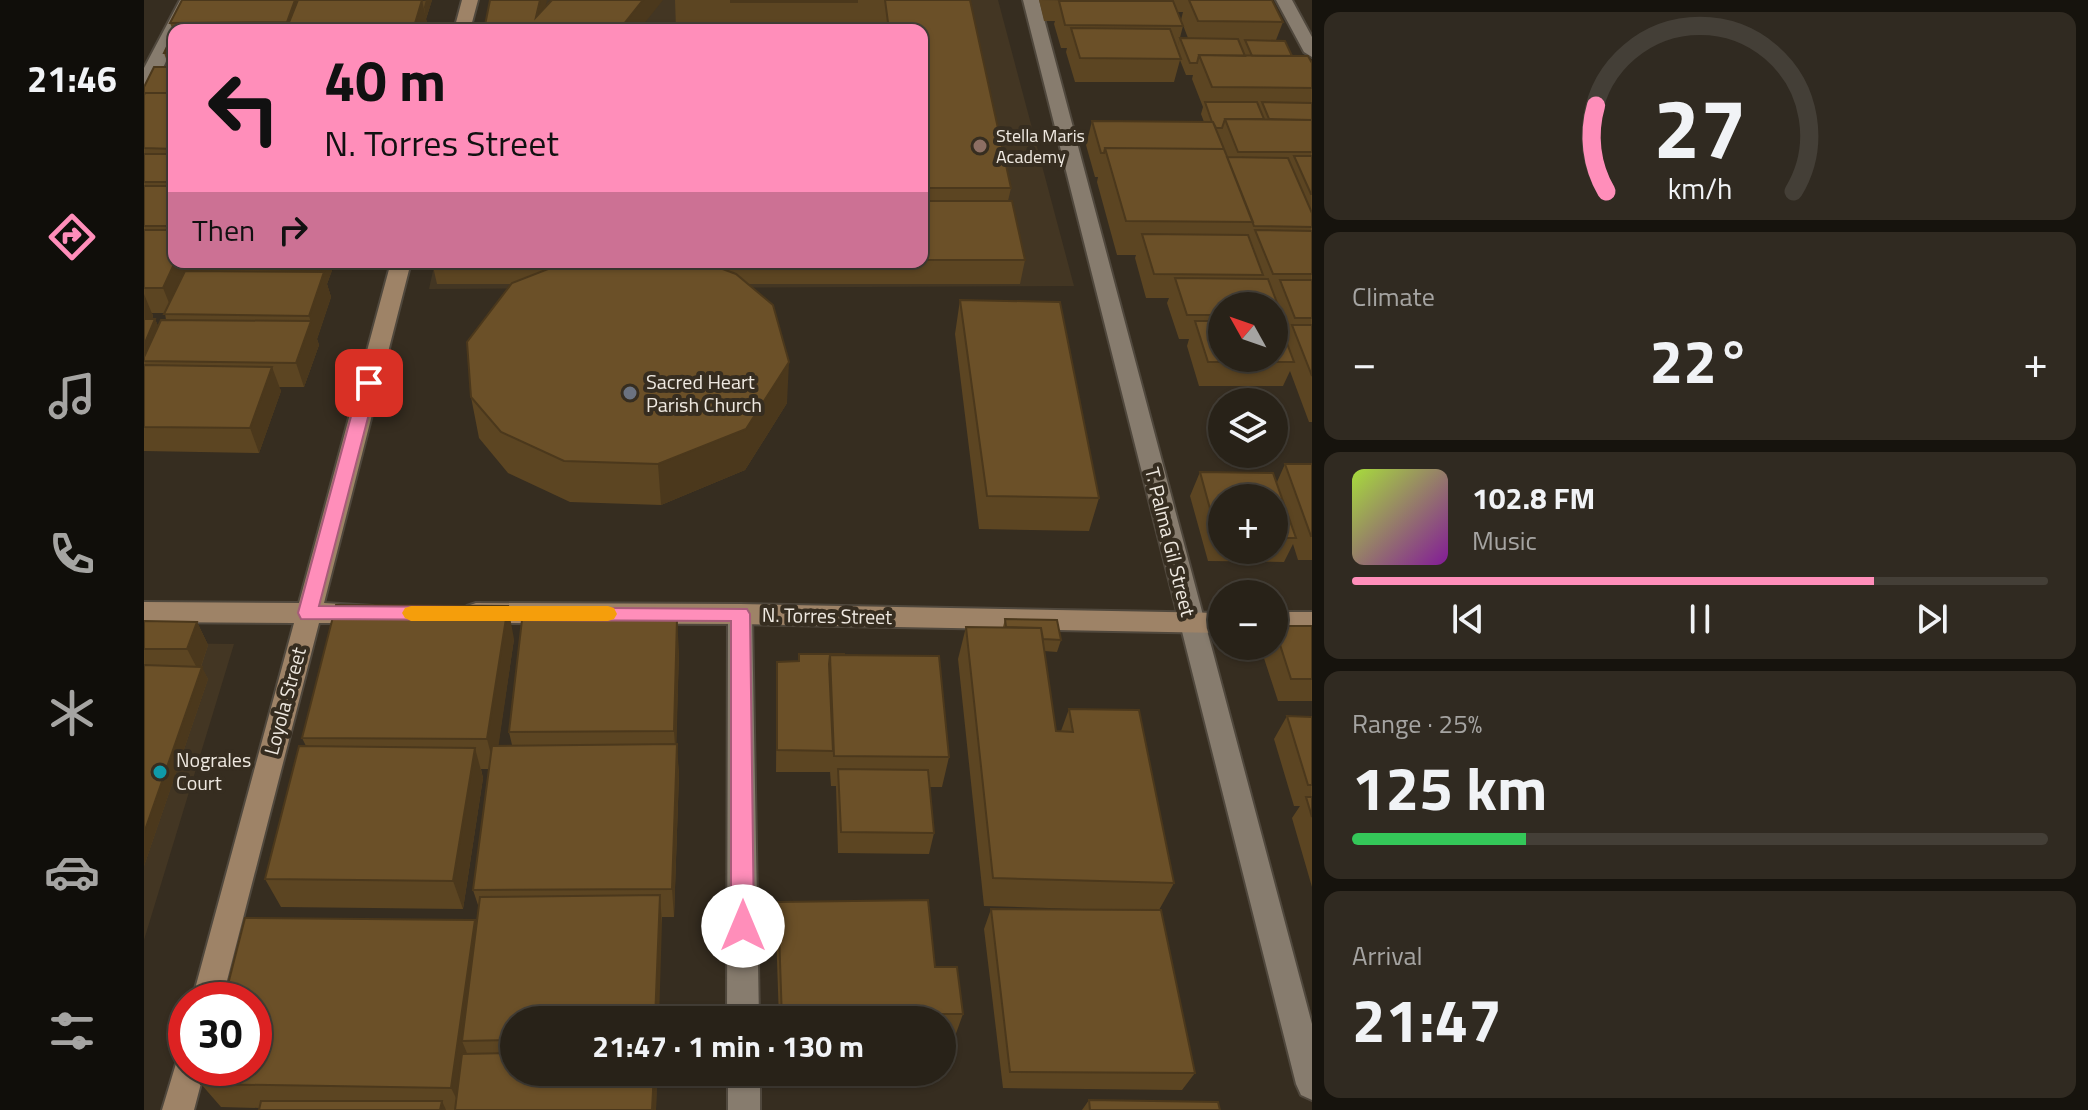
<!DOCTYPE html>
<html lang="en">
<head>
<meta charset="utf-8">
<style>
	:root { --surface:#282218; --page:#302a21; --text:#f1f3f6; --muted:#a5a4a2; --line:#443f37; --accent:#ff8eba }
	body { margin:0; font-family:"Titillium Web",sans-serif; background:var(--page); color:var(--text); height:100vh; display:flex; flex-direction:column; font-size:30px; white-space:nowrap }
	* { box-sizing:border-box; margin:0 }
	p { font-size:26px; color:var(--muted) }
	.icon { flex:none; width:44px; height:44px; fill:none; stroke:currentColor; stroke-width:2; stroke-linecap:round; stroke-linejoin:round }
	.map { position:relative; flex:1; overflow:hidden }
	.details { display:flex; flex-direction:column; gap:12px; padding:12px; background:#16130d; width:776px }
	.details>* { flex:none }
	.top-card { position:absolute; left:24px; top:24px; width:760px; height:244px; border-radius:16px; box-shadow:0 2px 6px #0004,0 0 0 2px var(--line); background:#ff8eba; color:#111; overflow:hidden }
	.needle { width:52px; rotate:310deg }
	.controls { position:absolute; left:1064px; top:292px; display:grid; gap:16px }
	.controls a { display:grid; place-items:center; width:80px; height:80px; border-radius:50%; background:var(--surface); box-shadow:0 2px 6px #0004,0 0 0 2px var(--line); font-size:40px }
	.speed { position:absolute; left:24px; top:982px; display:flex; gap:16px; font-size:40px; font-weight:700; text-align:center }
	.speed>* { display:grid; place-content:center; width:104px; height:104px; border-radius:50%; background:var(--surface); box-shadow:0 2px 6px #0004,0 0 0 2px var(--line); line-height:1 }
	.speed .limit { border:12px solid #d22; background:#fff; color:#111 }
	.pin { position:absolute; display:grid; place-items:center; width:68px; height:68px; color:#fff; margin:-34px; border-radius:16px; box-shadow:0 4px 12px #0006 }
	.me { position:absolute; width:88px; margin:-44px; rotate:0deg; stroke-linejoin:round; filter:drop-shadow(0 0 6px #0008) }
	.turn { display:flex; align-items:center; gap:28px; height:168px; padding:0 24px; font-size:36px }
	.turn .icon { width:104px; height:104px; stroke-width:2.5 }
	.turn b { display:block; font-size:56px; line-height:68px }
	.then { display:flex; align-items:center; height:76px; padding:0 24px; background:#0003; gap:16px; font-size:30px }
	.big { font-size:60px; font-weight:700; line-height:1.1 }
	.details .tile { flex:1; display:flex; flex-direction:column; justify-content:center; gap:12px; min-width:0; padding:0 28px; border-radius:16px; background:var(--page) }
	.details .dial { align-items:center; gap:0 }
	.dial svg { height:208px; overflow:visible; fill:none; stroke:var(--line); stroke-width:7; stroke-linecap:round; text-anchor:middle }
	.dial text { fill:var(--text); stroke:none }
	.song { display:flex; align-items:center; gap:24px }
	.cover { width:96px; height:96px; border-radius:12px; background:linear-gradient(135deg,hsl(80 70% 55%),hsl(290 70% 35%)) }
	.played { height:8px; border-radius:4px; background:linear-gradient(90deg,var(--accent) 75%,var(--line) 75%) }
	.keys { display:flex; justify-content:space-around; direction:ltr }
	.heat { display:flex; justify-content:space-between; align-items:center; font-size:44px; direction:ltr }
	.charge { height:12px; border-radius:6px; background:linear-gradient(90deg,#34c759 25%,var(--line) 0) }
	.trip { position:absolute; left:356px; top:1006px; width:456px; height:80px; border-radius:40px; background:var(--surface); box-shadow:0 2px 6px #0004,0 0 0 2px var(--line); font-weight:700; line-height:80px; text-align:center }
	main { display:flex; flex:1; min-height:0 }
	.tab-bar { display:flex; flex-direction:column; width:144px; justify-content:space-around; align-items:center; background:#100e0a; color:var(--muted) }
	.tab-bar .icon { width:56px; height:56px }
	.tab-bar .on { color:var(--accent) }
	.tab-bar b { font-size:36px; color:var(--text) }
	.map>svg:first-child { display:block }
</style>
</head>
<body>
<main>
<nav class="tab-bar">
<b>21:46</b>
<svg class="icon on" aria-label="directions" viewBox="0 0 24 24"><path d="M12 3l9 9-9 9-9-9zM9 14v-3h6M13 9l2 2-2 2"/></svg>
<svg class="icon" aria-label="music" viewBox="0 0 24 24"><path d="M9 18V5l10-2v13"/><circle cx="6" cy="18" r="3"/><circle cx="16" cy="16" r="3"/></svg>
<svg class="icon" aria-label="phone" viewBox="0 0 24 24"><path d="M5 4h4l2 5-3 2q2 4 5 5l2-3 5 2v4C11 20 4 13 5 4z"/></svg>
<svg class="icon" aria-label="climate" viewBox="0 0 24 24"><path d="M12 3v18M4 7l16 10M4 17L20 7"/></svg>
<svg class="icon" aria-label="car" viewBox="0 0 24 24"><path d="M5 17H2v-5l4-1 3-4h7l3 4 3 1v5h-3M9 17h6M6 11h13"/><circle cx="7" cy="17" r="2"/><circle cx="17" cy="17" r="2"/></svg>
<svg class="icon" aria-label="filters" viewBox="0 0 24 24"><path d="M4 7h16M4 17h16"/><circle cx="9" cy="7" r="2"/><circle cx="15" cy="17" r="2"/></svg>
</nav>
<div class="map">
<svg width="1168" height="1110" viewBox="0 0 1168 1110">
	<rect width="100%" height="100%" fill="#362d20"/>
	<path fill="#433623" d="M349 0H854L930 286 285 289 291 262H778V30H343Z
		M0 643 90 644 0 940Z"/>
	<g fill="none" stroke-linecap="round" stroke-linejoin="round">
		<g stroke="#50483d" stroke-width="4">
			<path id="street" d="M36 0H52L36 30H30C30 46 16 84 0 89V68Z
				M879 0H895L1168 1024V1100L1157 1095 1152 1084Z
				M1132 0H1148L1168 37V57L1160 52Z
				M596 604 605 607 608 614 615 1020H583L584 614 587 607Z
				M584 1072H616V1110H584Z"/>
		</g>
		<g stroke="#50483d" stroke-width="4">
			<path id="secondary" d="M318 0H334L326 30H310Z
				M247 262H267L180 603 229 606 232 613 229 620 220 623H175L78 1000H48L150 623 0 622V602L155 603Z
				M332 603 596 604 1078 613V633L596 624 332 623 323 620 320 613 323 606Z
				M1130 612H1168V632H1130Z
				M42 1053V1068H61L50 1110H18L34 1057Z"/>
		</g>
		<use href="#street" fill="#877c6e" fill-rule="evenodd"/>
		<use href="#secondary" fill="#9e8367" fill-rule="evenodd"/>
	</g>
	<path fill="#5c4522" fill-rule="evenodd" d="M288 0 282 19 283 23 280 30H30V53V33L26 23Z
		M531 0H826L867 188 864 201 881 260 876 284H605L643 403 601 470 517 505 426 502 364 473 335 438 327 397 367 284H293L288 262H778V30L532 29Z
		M895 0 1005 1V0H1128L1139 22 1132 40 1148 56 1168 88V422H1165L1146 371 1139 386H1055L1043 346 1045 339H1035L1023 303 1025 298H1002L991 258 992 255H973L953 182 954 177H951L942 145 948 121 1060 122 1057 114 1059 107 1048 79 1049 75H1042L1036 60 1030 82H931L922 52 923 48H917L910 24 911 21H900ZM1033 12H1039L1037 20 1044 38H1036L1033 49 1039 26ZM1078 306H1130V358H1078Z
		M20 53H30V262H191L183 284 187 297 173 339 175 345 160 387H135L137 391 115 453 0 451V87L25 67ZM8 313H21L22 320 14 326 11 319H8L9 316Z
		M816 300 955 498 945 531 835 529 811 334Z
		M1141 464H1168V560H1154L1149 544 1140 562 1064 561 1046 496 1056 472 1133 482ZM1078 498H1130V550H1078Z
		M861 619 917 640 913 652 900 651 912 731H917L925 709 1030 883 1015 910 1051 1073 1038 1090 859 1088 840 929 847 909 969 910 840 906 814 659 822 627H859Z
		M0 621 53 622 64 645 57 667 64 679 0 866Z
		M1130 626H1168V701H1134L1117 649 1119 646H1130Z
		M370 639 354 746 368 745 365 732 535 651 532 744 535 774 530 917H518V923L370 1020V1072H513L512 1110H115L116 1108 77 1107 57 1084 331 920 332 925 335 908 329 890 345 769H337L339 778 319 909 137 907 121 879 162 746 158 738Z
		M655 654 795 656 805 757 798 787H786L790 833 785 854 694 853 692 786H687L686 771V772H632L633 662 654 661Z
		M1143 716 1168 717V887L1148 818 1156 806H1150L1130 739Z
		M634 902 791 967 819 1014 810 1039H798V1020H635L632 930Z
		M637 1072H788L786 1076 637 1078Z
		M945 1100 1076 1110H938Z"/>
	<path fill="#4b381c" d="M145 0H157L145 30 143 22Z
		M278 0 283 23 280 30H269Z
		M282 0H288L282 19 280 7Z
		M396 0H403L397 30 392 17Z
		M499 0H519L495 30H475Z
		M31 262H51L41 268 44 277 29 313 19 288Z
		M176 262H191L183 284 187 297 173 339 175 345 160 387 152 363 167 323 165 316 176 282 173 270Z
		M0 294 9 316 0 336Z
		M11 319 22 344 0 361V345Z
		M645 362 643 403 601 470 517 505 514 464Z
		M128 367 137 391 115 453 106 428Z
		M364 606 370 639 351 770 343 739Z
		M533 619 535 651 532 762 530 731Z
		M53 622 64 645 55 672 43 649Z
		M58 667 64 679 0 866V833Z
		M533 744 535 774 530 917 528 889Z
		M331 748 339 778 319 909 309 881Z
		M516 895 518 923 515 1020H511Z
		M331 920 340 948 318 1041 325 1058 318 1110 307 1088Z
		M510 1072H513V1077L512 1110H508Z
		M298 1101 302 1110H296Z"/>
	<path fill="#6b5028" stroke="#4b381c" stroke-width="2" d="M38 0H151L143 22 26 23Z
		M154 0H278L269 30H142Z
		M346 0H396L392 17 408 0H499L475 30H340Z
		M587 0H713V2H587Z
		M741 0H826L867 188H778V30H745Z
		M1045 0H1128L1139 22 1054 21Z
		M915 1H1029L1039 26 921 25Z
		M128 24 125 30H31L34 25Z
		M927 28 1026 29 1037 59 936 58Z
		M30 32V53H20Z
		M1036 38 1094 39 1101 56 1055 55 1053 63H1046Z
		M1101 40 1141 41 1148 56H1108Z
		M1055 55 1164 56 1168 63V88L1068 87Z
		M10 67H30V93H1L0 95V87Z
		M1 93H30V149L0 148V95Z
		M1061 102H1113L1120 119H1081L1078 128H1072L1069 122H1068Z
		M1118 102 1168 103V120L1125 119Z
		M1081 119 1168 120V152H1094Z
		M948 121 1069 122 1082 154 1080 149 961 148 960 153H957Z
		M961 148 1080 149 1109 222 982 221Z
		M0 154H30V182H0Z
		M1150 156H1168V194H1167Z
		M1083 157 1144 158 1168 213V227L1110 226Z
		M0 186H30V226H0Z
		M778 201H868L881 260H778Z
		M0 230H30L31 262 19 288H0Z
		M1111 230 1168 231V274H1129Z
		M998 234 1104 235 1119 275 1010 274Z
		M43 262H176L173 270 41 268Z
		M422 262H560L592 274 629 305 645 362 602 429 514 464 420 461 357 432 327 397 323 342 368 283Z
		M41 271 180 272 165 316 20 314Z
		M1031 278 1124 279 1138 316 1130 315V306H1078V315H1043Z
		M1136 280H1168V318H1151Z
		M816 300 916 302 955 498 843 496Z
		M0 319H11L0 345Z
		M17 320 167 321 152 363 0 361V357Z
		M1051 321H1078V358H1130V322H1135L1150 362H1064Z
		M1148 325H1168V376Z
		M0 365 128 367 106 428 0 427Z
		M1141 464H1168V536H1167Z
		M1056 472 1129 473 1152 538H1130V498H1078V538H1074Z
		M192 605 364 606 343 739 158 738Z
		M533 619 530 731 365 732 378 620Z
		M861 619 913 620 917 640 899 639 897 628 862 627Z
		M0 621 53 622 43 649H0Z
		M1130 626H1168V679H1147Z
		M822 627 897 628 912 731 929 732 925 709 995 710 1030 883 849 878Z
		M655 654H701L686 655 685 664 689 751 633 750V662L655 661Z
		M686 655 795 656 805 757 690 756Z
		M0 665 58 667 0 833Z
		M1143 716 1168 717V785H1164Z
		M533 744 528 889 329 890 348 746Z
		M155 746 331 748 309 881 121 879Z
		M694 769 784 770 790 833 697 832Z
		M1162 797H1168V817Z
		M516 895 511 1020H370V1040L318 1041 336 897Z
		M784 900 791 967H813L819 1014H791V1020H638L634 902Z
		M847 909 1017 910 1051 1073 866 1072Z
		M101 918 331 920 307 1088 57 1084 61 1068H110V1000H80Z
		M370 1053V1072H510L508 1110H311L318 1054Z
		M945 1100 1074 1102 1076 1110H946Z
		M117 1101H298L296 1110H115Z"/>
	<path fill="#ff8eba" stroke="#a65c79" stroke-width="2" d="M225 378 233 383 175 606 603 609 606 614 610 926 607 934 599 937 591 934 587 926V621L157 619 154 613 216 383Z"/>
	<path fill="#f59e0b" d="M267 606H464L470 608 473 614 470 619 464 621H267L261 618 258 613 261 608Z"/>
	<circle fill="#8d6e63" stroke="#362d20" stroke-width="3" cx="836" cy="146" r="8"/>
	<circle fill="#6b7280" stroke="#362d20" stroke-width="3" cx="486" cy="393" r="8"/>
	<circle fill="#0f9aa8" stroke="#362d20" stroke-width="3" cx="16" cy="772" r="8"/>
	<g text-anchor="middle" stroke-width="8" stroke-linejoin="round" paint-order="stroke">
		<g font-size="18" fill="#efe9e1" stroke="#362d20" text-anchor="start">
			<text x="852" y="142">Stella Maris<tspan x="852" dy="21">Academy</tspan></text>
		</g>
		<g font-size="20" fill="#efe9e1" stroke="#362d20" text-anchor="start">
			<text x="502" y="389">Sacred Heart<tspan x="502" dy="23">Parish Church</tspan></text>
			<text x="32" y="767">Nograles<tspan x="32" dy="23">Court</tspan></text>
		</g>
		<g font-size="20" fill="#efe9e1" stroke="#362d20">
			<text transform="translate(1026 542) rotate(76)" y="7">T. Palma Gil Street</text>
			<text transform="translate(683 616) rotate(1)" y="7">N. Torres Street</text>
			<text transform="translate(141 701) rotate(-75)" y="7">Loyola Street</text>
		</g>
	</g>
</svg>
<div class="controls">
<a><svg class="needle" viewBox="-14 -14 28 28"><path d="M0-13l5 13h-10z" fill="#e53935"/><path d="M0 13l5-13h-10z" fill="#a5a4a2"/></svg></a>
<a><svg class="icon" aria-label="layers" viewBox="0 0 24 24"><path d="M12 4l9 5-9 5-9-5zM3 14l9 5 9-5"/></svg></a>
<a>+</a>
<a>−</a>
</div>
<div class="speed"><div class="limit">30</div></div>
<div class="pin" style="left:225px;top:383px;background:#d93025"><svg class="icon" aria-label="arrive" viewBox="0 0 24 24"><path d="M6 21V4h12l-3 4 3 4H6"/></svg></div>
<svg class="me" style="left:599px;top:926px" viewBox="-20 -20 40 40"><circle r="19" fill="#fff"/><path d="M0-13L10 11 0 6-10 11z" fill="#ff8eba"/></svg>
<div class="trip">21:47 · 1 min · 130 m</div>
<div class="top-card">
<div class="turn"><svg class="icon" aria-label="left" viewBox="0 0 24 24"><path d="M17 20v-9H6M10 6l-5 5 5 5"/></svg><div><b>40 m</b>N. Torres Street</div></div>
<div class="then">Then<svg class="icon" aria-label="right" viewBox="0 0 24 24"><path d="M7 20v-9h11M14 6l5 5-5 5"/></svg></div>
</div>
</div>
<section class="details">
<div class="tile dial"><svg viewBox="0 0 100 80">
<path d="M14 69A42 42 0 1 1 86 69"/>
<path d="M14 69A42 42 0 0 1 10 36" stroke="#ff8eba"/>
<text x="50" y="56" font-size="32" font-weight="700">27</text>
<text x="50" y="72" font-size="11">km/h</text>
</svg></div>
<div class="tile"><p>Climate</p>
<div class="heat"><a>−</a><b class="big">22°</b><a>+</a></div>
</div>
<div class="tile">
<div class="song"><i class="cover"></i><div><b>102.8 FM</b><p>Music</p></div></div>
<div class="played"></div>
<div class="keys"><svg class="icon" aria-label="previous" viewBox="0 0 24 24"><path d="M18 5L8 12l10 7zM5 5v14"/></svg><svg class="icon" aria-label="pause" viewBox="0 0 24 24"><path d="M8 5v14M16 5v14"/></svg><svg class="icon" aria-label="next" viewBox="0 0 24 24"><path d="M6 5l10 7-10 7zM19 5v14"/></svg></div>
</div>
<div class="tile"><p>Range · 25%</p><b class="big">125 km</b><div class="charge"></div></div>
<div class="tile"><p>Arrival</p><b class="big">21:47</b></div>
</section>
</main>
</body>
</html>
